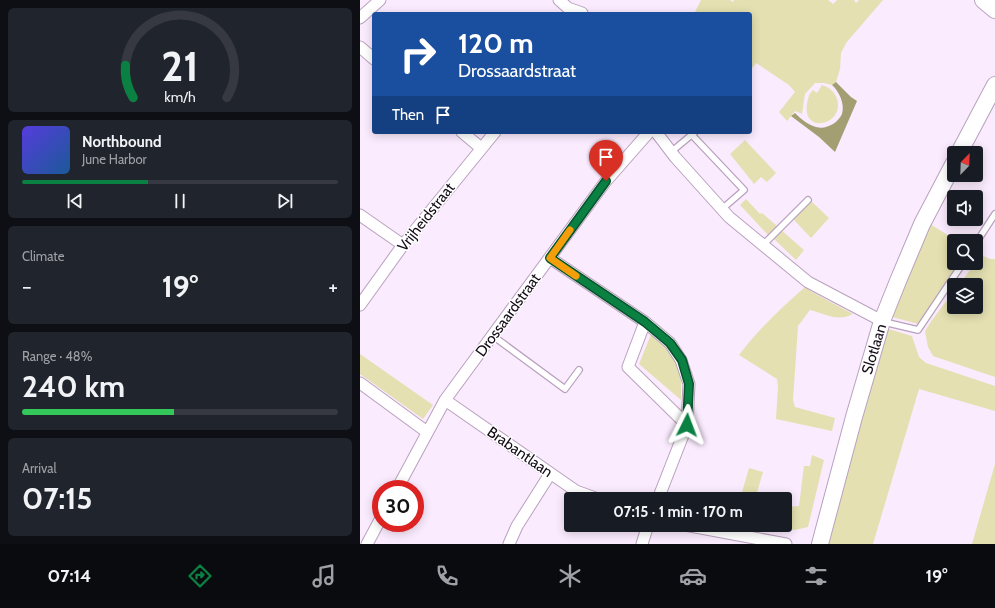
<!DOCTYPE html>
<html lang="en">
<head>
<meta charset="utf-8">
<style>
	:root { --surface:#171b24; --page:#20242c; --text:#f1f3f6; --muted:#9ea1a6; --line:#363941; --accent:#0b8043 }
	body { margin:0; font-family:Cabin,sans-serif; background:var(--page); color:var(--text); height:100vh; display:flex; flex-direction:column; font-size:15px; white-space:nowrap }
	* { box-sizing:border-box; margin:0 }
	p { font-size:13px; color:var(--muted) }
	.icon { flex:none; width:22px; height:22px; fill:none; stroke:currentColor; stroke-width:2; stroke-linecap:round; stroke-linejoin:round }
	.map { position:relative; flex:1; overflow:hidden }
	.drawer { display:flex; flex-direction:column; gap:8px; padding:8px; background:#0d0f14; width:360px }
	.drawer>* { flex:none }
	.guide { position:absolute; left:12px; top:12px; width:380px; height:122px; border-radius:4px; box-shadow:0 2px 10px #0003; background:#1a4fa0; color:#fff; overflow:hidden }
	.needle { width:26px; rotate:23deg }
	.controls { position:absolute; left:587px; top:146px; display:grid; gap:8px }
	.controls a { display:grid; place-items:center; width:36px; height:36px; border-radius:4px; background:var(--surface); box-shadow:0 2px 10px #0003; font-size:20px }
	.speed { position:absolute; left:12px; top:480px; display:flex; gap:8px; font-size:20px; font-weight:700; text-align:center }
	.speed>* { display:grid; place-content:center; width:52px; height:52px; border-radius:50%; background:var(--surface); box-shadow:0 2px 10px #0003; line-height:1 }
	.speed .limit { border:6px solid #d22; background:#fff; color:#111 }
	.pin { position:absolute; display:grid; place-items:center; width:34px; height:34px; color:#fff; margin:-41px -17px; border-radius:50% 50% 50% 0; rotate:-45deg; box-shadow:0 0 4px #0007 }
	.pin .icon { rotate:45deg }
	.me { position:absolute; width:44px; margin:-22px; rotate:3deg; stroke-linejoin:round; filter:drop-shadow(0 0 3px #0008) }
	.turn { display:flex; align-items:center; gap:14px; height:84px; padding:0 20px; font-size:18px }
	.turn .icon { width:52px; height:52px; stroke-width:2.5 }
	.turn b { display:block; font-size:28px; line-height:34px }
	.then { display:flex; align-items:center; height:38px; padding:0 20px; background:#0003; gap:8px; font-size:15px }
	.big { font-size:30px; font-weight:700; line-height:1.1 }
	.drawer .widget { flex:1; display:flex; flex-direction:column; justify-content:center; gap:6px; min-width:0; padding:0 14px; border-radius:6px; background:var(--page) }
	.drawer .dial { align-items:center; gap:0 }
	.dial svg { height:104px; overflow:visible; fill:none; stroke:var(--line); stroke-width:7; stroke-linecap:round; text-anchor:middle }
	.dial text { fill:var(--text); stroke:none }
	.song { display:flex; align-items:center; gap:12px }
	.cover { width:48px; height:48px; border-radius:6px; background:linear-gradient(135deg,hsl(250 70% 55%),hsl(210 70% 35%)) }
	.played { height:4px; border-radius:2px; background:linear-gradient(90deg,var(--accent) 40%,var(--line) 40%) }
	.keys { display:flex; justify-content:space-around; direction:ltr }
	.heat { display:flex; justify-content:space-between; align-items:center; font-size:22px; direction:ltr }
	.charge { height:6px; border-radius:3px; background:linear-gradient(90deg,#34c759 48%,var(--line) 0) }
	.trip { position:absolute; left:204px; top:492px; width:228px; height:40px; border-radius:4px; background:var(--surface); box-shadow:0 2px 10px #0003; font-weight:700; line-height:40px; text-align:center }
	.tabs { display:flex; height:64px; justify-content:space-around; align-items:center; background:#090b0e; color:var(--muted) }
	.tabs .icon { width:28px; height:28px }
	.tabs .selected { color:var(--accent) }
	.tabs b { font-size:18px; color:var(--text) }
	main { display:flex; flex:1; min-height:0 }
	.map>svg:first-child { display:block }
</style>
</head>
<body>
<main>
<section class="drawer">
<div class="widget dial"><svg viewBox="0 0 100 80">
<path d="M14 69A42 42 0 1 1 86 69"/>
<path d="M14 69A42 42 0 0 1 8 44" stroke="#0b8043"/>
<text x="50" y="56" font-size="32" font-weight="700">21</text>
<text x="50" y="72" font-size="11">km/h</text>
</svg></div>
<div class="widget">
<div class="song"><i class="cover"></i><div><b>Northbound</b><p>June Harbor</p></div></div>
<div class="played"></div>
<div class="keys"><svg class="icon" aria-label="previous" viewBox="0 0 24 24"><path d="M18 5L8 12l10 7zM5 5v14"/></svg><svg class="icon" aria-label="pause" viewBox="0 0 24 24"><path d="M8 5v14M16 5v14"/></svg><svg class="icon" aria-label="next" viewBox="0 0 24 24"><path d="M6 5l10 7-10 7zM19 5v14"/></svg></div>
</div>
<div class="widget"><p>Climate</p>
<div class="heat"><a>−</a><b class="big">19°</b><a>+</a></div>
</div>
<div class="widget"><p>Range · 48%</p><b class="big">240 km</b><div class="charge"></div></div>
<div class="widget"><p>Arrival</p><b class="big">07:15</b></div>
</section>
<div class="map">
<svg width="635" height="544" viewBox="0 0 635 544">
	<rect width="100%" height="100%" fill="#fbebfe"/>
	<path fill="#e4e0b1" d="M341 0H370L373 2 374 0H468L473 4 477 0H494L496 3 499 0H523L486 43 481 53 480 69 476 82 472 85 464 83H455L445 94 442 114 435 111 427 121 419 112 435 92 429 85 396 63 390 71V14H334Z
		M462 85C469 87 475 92 477 99 485 125 442 135 447 104 448 98 449 94 453 90L457 93Z
		M385 140 416 173 407 182 401 177 394 184 370 154Z
		M386 199 400 214 402 213 417 226 408 235 380 205Z
		M451 201 469 218 451 238 434 220 438 213Z
		M567 222 597 241H594V263H601L558 324 525 315Z
		M421 230 444 250 436 260 414 239Z
		M621 255 630 259H635V377L573 356 568 347 565 331 572 320 594 291V307H616V285H599Z
		M445 287 452 292 493 314C478 322 465 314 450 310L438 326 433 400 435 407 475 418 472 431 416 419 418 386 417 379 379 355C398 330 421 308 445 287Z
		M522 327 552 336 559 357 566 363 635 386V411L559 389 513 544H462Z
		M292 332 315 356 321 380V400L279 364Z
		M0 354 73 405 63 419 0 374Z
		M452 455 464 460 448 527 435 530 405 525H425V507L439 506 444 466H450Z
		M635 464V544H612Z
		M389 468 403 472 395 499H380Z"/>
	<path fill="#a39f72" d="M476 82 491 97 497 101 475 152 459 137 431 116 435 113C441 119 448 125 456 127 466 130 478 123 482 114 485 104 479 91 472 85Z"/>
	<g fill="none" stroke-linecap="round" stroke-linejoin="round">
		<g stroke="#b9a1be" stroke-width="8">
			<path id="lane" d="M332 135 384 190 362 209
				M311 152 335 132
				M616 243 635 214
				M403 245 448 200
				M524 322 558 330 603 263
				M133 336 205 389 219 370"/>
		</g>
		<g stroke="#b9a1be" stroke-width="13">
			<path id="street" d="M199 0 208 8 222 13
				M0 18 20 0
				M0 47 14 59
				M102 132 121 148
				M296 132 315 157 369 217 448 282 522 321
				M0 215 43 245
				M190 258 285 322 310 343 321 360 329 384 327 425 298 499
				M0 305 43 245 135 132
				M285 322 268 367 327 425
				M0 383 67 432
				M85 400 216 491 238 499
				M37 489 85 400 246 181 289 132
				M325 525 426 544
				M7 544 21 518
				M149 544 157 526 190 474
				M282 544 288 525"/>
		</g>
		<g stroke="#b9a1be" stroke-width="18">
			<path id="secondary" d="M623 0 635 10
				M599 153 635 85
				M460 544 494 417 522 321 538 281 562 224 594 163"/>
		</g>
		<use href="#lane" stroke="#fff" stroke-width="5.5"/>
		<use href="#street" stroke="#fff" stroke-width="11"/>
		<use href="#secondary" stroke="#fff" stroke-width="16"/>
	</g>
	<g fill="none" stroke-linecap="round" stroke-linejoin="round">
		<g stroke="#07532c" stroke-width="10">
			<path id="route" d="M246 181 190 258 285 322 310 343 322 360 329 384 327 425"/>
		</g>
		<use href="#route" stroke="#0b8043" stroke-width="7"/>
		<path stroke="#f59e0b" stroke-width="7" d="M210 230 190 258 216 276"/>
	</g>
	<g text-anchor="middle" stroke-width="3" stroke-linejoin="round" paint-order="stroke">
		<g font-size="15" fill="#130a15" stroke="#fff">
			<text transform="translate(66 217) rotate(-52)" y="5">Vrijheidstraat</text>
			<text transform="translate(148 315) rotate(-54)" y="5">Drossaardstraat</text>
			<text transform="translate(514 349) rotate(-73)" y="5">Slotlaan</text>
			<text transform="translate(160 452) rotate(35)" y="5">Brabantlaan</text>
		</g>
	</g>
</svg>
<div class="controls">
<a><svg class="needle" viewBox="-14 -14 28 28"><path d="M0-13l5 13h-10z" fill="#e53935"/><path d="M0 13l5-13h-10z" fill="#9ea1a6"/></svg></a>
<a><svg class="icon" aria-label="sound" viewBox="0 0 24 24"><path d="M4 9h4l5-4v14l-5-4H4zM17 9q2 3 0 6"/></svg></a>
<a><svg class="icon" aria-label="search" viewBox="0 0 24 24"><circle cx="10" cy="10" r="6"/><path d="M15 15l6 6"/></svg></a>
<a><svg class="icon" aria-label="layers" viewBox="0 0 24 24"><path d="M12 4l9 5-9 5-9-5zM3 14l9 5 9-5"/></svg></a>
</div>
<div class="speed"><div class="limit">30</div></div>
<div class="pin" style="left:246px;top:181px;background:#d93025"><svg class="icon" aria-label="arrive" viewBox="0 0 24 24"><path d="M6 21V4h12l-3 4 3 4H6"/></svg></div>
<svg class="me" style="left:327px;top:425px" viewBox="-20 -20 40 40"><path d="M0-17L14 15 0 8-14 15z" fill="#0b8043" stroke="#fff" stroke-width="4"/></svg>
<div class="trip">07:15 · 1 min · 170 m</div>
<div class="guide">
<div class="turn"><svg class="icon" aria-label="right" viewBox="0 0 24 24"><path d="M7 20v-9h11M14 6l5 5-5 5"/></svg><div><b>120 m</b>Drossaardstraat</div></div>
<div class="then">Then<svg class="icon" aria-label="arrive" viewBox="0 0 24 24"><path d="M6 21V4h12l-3 4 3 4H6"/></svg></div>
</div>
</div>
</main>
<nav class="tabs">
<b>07:14</b>
<svg class="icon selected" aria-label="directions" viewBox="0 0 24 24"><path d="M12 3l9 9-9 9-9-9zM9 14v-3h6M13 9l2 2-2 2"/></svg>
<svg class="icon" aria-label="music" viewBox="0 0 24 24"><path d="M9 18V5l10-2v13"/><circle cx="6" cy="18" r="3"/><circle cx="16" cy="16" r="3"/></svg>
<svg class="icon" aria-label="phone" viewBox="0 0 24 24"><path d="M5 4h4l2 5-3 2q2 4 5 5l2-3 5 2v4C11 20 4 13 5 4z"/></svg>
<svg class="icon" aria-label="climate" viewBox="0 0 24 24"><path d="M12 3v18M4 7l16 10M4 17L20 7"/></svg>
<svg class="icon" aria-label="car" viewBox="0 0 24 24"><path d="M5 17H2v-5l4-1 3-4h7l3 4 3 1v5h-3M9 17h6M6 11h13"/><circle cx="7" cy="17" r="2"/><circle cx="17" cy="17" r="2"/></svg>
<svg class="icon" aria-label="filters" viewBox="0 0 24 24"><path d="M4 7h16M4 17h16"/><circle cx="9" cy="7" r="2"/><circle cx="15" cy="17" r="2"/></svg>
<b>19°</b>
</nav>
</body>
</html>
